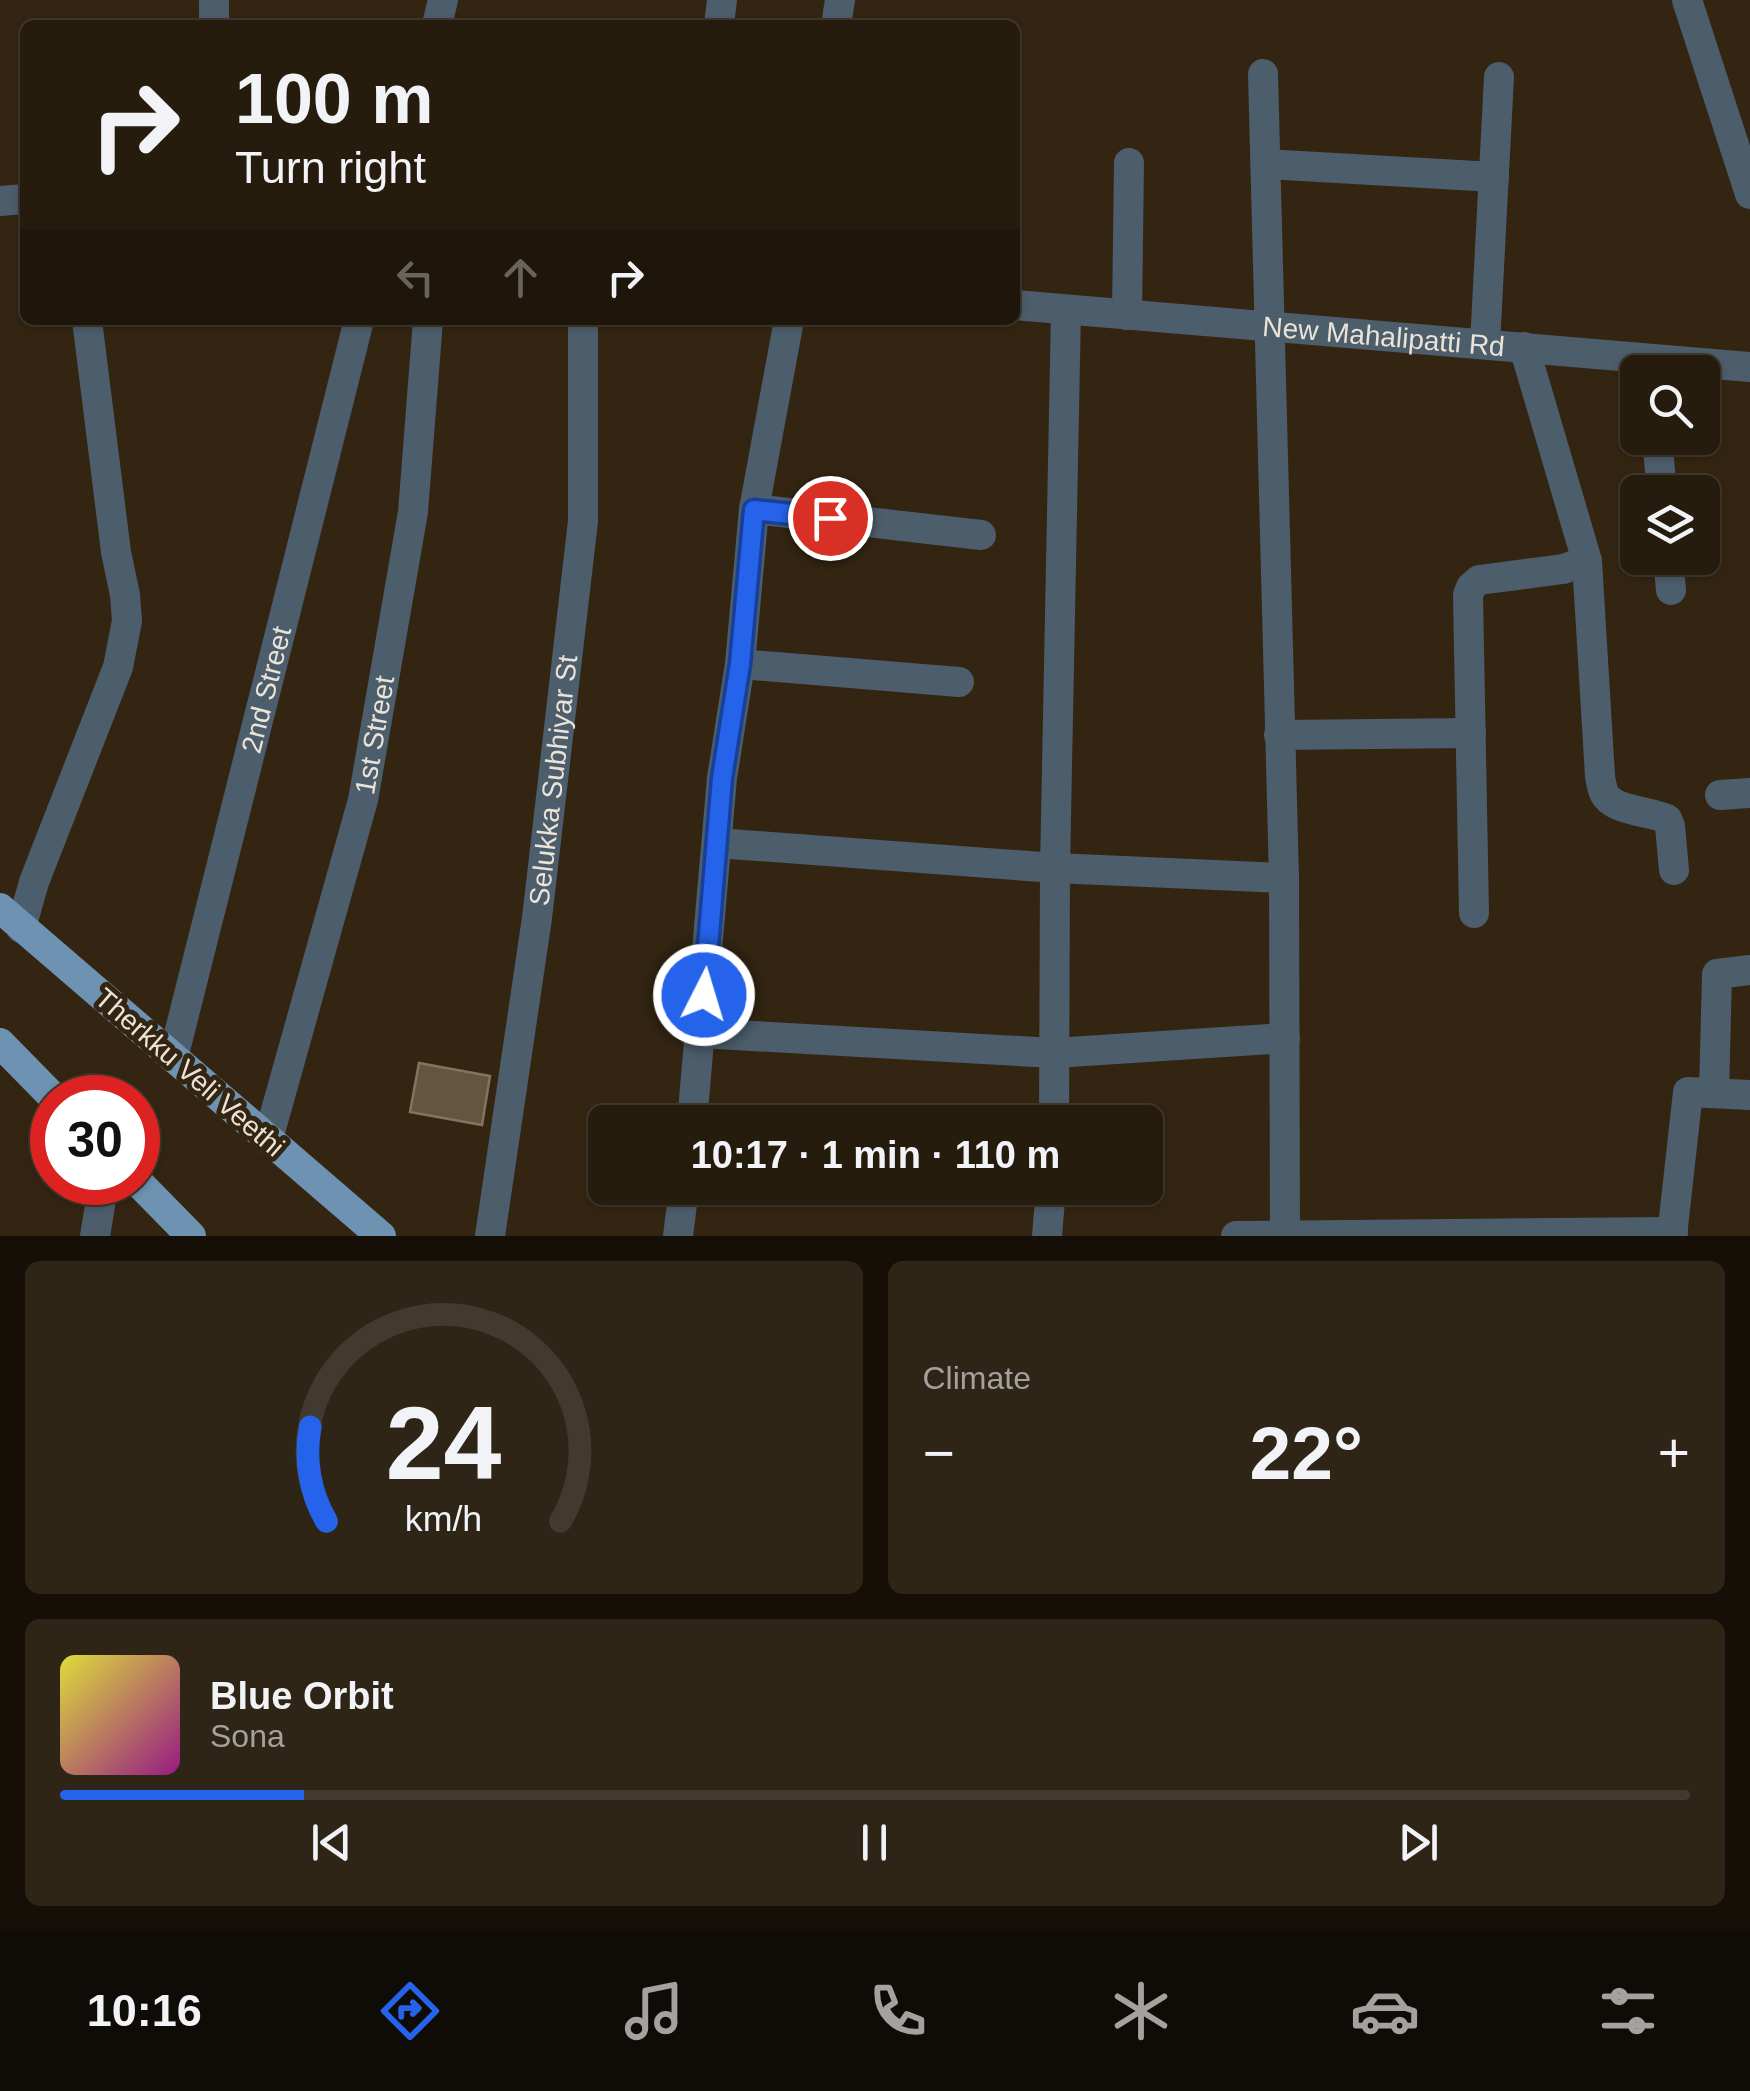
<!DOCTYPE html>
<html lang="en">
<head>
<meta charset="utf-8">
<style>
	:root { --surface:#261c0e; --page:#2e2517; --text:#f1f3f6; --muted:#a4a19e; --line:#423a2e; --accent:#2563eb }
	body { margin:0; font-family:Helvetica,sans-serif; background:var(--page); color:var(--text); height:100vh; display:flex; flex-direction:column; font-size:38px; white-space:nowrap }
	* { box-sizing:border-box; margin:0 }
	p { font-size:32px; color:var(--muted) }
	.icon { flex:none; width:55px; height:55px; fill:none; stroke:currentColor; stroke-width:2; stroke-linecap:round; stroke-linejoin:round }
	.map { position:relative; height:1236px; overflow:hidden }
	.drawer { display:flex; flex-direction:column; gap:25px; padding:25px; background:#150f08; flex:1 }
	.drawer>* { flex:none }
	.hud { position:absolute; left:20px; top:20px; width:1000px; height:305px; border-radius:15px; box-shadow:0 2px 8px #0004,0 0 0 2px var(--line); background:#261c0e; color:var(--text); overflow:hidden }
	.tools { position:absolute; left:1620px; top:355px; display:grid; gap:20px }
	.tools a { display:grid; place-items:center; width:100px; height:100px; border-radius:15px; background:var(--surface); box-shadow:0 2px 8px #0004,0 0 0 2px var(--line); font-size:50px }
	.speed { position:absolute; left:30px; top:1075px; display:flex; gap:20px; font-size:50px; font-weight:700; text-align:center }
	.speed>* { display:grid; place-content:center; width:130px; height:130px; border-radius:50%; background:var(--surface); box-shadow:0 2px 8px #0004,0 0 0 2px var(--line); line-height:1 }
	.speed .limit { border:15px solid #d22; background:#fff; color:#111 }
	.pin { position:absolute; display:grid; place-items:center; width:85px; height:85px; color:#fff; margin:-42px; border:5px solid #fff; border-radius:50%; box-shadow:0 2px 10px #0007 }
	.me { position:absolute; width:110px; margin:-55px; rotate:5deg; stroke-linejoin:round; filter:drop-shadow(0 0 8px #0008) }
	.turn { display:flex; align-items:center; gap:35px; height:210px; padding:0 50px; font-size:45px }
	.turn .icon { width:130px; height:130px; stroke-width:2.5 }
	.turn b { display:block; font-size:70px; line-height:85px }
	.lanes { display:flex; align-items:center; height:95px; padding:0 50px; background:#0003; justify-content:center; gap:50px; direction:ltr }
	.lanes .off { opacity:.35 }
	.big { font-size:75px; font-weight:600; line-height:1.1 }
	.drawer .tile { flex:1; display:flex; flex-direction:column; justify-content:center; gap:15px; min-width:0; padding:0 35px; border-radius:15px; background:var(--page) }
	.drawer .dial { align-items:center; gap:0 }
	.dial svg { height:260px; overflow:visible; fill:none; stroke:var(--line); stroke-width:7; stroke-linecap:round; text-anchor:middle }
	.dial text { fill:var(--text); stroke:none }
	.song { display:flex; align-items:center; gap:30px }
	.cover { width:120px; height:120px; border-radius:15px; background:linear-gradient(135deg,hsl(60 70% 55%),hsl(310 70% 35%)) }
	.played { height:10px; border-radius:5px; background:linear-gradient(90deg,var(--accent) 15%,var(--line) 15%) }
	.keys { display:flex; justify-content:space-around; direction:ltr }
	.heat { display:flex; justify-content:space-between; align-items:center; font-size:55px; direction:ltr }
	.drawer .tiles { flex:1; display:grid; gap:25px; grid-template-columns:1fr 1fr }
	.tile:last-child { grid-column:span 2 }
	.trip { position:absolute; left:588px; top:1105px; width:575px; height:100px; border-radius:15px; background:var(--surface); box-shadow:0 2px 8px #0004,0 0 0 2px var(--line); font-weight:600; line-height:100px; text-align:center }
	.tabs { display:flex; height:160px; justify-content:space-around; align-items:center; background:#0f0b06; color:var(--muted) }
	.tabs .icon { width:70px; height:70px }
	.tabs .selected { color:var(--accent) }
	.tabs b { font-size:45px; color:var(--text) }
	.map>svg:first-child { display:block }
</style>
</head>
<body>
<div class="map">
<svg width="1750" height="1236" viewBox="0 0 1750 1236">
	<rect width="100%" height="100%" fill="#332512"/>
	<path fill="#645540" stroke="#84745f" stroke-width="2.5" d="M419 1063 490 1076 482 1125 410 1112Z"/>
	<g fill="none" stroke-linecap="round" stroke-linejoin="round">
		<g stroke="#4c5d6c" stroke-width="30">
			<path d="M214 0V25"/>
			<path d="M1687 0 1750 194"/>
			<path d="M437 25 443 0"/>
			<path d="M719 25 722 0"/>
			<path d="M836 25 840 0"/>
			<path d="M1263 74 1284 878 1285 1236"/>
			<path d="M1267 164 1494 177"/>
			<path d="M0 201 25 199"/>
			<path id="s1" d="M1015 305 1750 367"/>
			<path d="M1127 315 1129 163"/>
			<path d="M1485 344 1499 77"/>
			<path d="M1657 438 1662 492"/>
			<path d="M754 509 981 535"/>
			<path d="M1668 558 1671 590"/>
			<path d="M1587 561 1600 776C1600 778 1603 792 1604 793 1612 811 1650 811 1667 819L1670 826 1674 870"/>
			<path d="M740 664 959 682"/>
			<path d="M1279 735 1471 733"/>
			<path d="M1720 795 1750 793"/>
			<path d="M717 843 1055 868 1284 878"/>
			<path d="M1474 913 1468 595 1471 587 1479 580 1563 569 1587 561 1524 347"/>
			<path d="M21 928 34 882 118 667 127 621 125 595 116 552 87 320"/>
			<path d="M700 1033 1054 1053 1285 1038"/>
			<path id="s2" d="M173 1058 359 320"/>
			<path d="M1714 1093 1717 974 1750 970"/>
			<path d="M692 1122 722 778 740 664 754 509 789 320"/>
			<path d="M1054 1122 1055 868 1066 310"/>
			<path id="s3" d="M268 1139 363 800 413 512 428 320"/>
			<path d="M95 1236 104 1182"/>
			<path id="s4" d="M490 1236 537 918 583 521V320"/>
			<path d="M678 1236 684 1188"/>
			<path d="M1047 1236 1051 1188"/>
			<path d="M1236 1236 1673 1232"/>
			<path d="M1672 1236 1688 1092 1750 1095"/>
		</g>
		<path stroke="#6e92b1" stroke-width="30" d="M0 908 381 1236
			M0 1043 54 1098
			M138 1182 191 1236"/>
	</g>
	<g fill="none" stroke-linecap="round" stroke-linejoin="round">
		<g stroke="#184099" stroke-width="25">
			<path id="route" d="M704 995 722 778 740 664 754 510 830 518"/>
		</g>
		<use href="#route" stroke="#2563eb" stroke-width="18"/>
	</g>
	<g text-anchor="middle" stroke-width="10" stroke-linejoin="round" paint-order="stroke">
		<g font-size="28" fill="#ece3d7" stroke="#332512">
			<text dy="10" stroke="none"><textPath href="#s1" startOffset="370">New Mahalipatti Rd</textPath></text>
			<text dy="10" stroke="none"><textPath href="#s2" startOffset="380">2nd Street</textPath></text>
			<text dy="10" stroke="none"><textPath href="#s3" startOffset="418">1st Street</textPath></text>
			<text dy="10" stroke="none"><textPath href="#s4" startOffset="460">Selukka Subhiyar St</textPath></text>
			<text transform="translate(190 1072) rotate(41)" y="10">Therkku Veli Veethi</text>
		</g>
	</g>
</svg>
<div class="tools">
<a><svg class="icon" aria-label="search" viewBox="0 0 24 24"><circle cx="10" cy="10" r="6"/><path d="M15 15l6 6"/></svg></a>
<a><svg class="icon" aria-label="layers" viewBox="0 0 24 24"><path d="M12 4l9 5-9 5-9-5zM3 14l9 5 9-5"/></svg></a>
</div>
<div class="speed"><div class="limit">30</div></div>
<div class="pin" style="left:830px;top:518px;background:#d93025"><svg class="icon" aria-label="arrive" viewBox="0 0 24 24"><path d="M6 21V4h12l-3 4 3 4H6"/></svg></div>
<svg class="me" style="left:704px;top:995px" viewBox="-20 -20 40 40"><circle r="17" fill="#2563eb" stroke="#fff" stroke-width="3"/><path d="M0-11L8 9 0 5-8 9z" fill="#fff"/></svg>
<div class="trip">10:17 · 1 min · 110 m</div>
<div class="hud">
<div class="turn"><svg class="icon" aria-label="right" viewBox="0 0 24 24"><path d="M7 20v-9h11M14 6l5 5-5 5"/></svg><div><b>100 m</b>Turn right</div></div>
<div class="lanes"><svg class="icon off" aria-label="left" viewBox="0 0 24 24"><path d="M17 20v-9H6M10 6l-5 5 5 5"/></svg><svg class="icon off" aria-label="ahead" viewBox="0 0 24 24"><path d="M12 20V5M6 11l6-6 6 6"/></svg><svg class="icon" aria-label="right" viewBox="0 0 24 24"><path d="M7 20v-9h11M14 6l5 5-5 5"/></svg></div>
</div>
</div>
<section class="drawer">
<div class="tiles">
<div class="tile dial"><svg viewBox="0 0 100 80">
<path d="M14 69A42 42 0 1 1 86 69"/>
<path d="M14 69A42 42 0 0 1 9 40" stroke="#2563eb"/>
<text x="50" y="56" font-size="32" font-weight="700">24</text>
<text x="50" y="72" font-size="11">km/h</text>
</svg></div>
<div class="tile"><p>Climate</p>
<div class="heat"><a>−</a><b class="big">22°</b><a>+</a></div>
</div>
<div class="tile">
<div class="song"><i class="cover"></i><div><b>Blue Orbit</b><p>Sona</p></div></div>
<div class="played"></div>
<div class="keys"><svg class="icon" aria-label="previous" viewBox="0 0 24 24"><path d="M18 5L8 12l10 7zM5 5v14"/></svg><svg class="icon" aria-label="pause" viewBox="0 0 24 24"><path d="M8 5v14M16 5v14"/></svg><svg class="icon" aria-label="next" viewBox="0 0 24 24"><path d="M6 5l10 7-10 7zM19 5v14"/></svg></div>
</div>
</div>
</section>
<nav class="tabs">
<b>10:16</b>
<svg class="icon selected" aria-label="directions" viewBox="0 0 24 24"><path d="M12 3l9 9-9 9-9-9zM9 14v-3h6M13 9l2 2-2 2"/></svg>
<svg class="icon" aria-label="music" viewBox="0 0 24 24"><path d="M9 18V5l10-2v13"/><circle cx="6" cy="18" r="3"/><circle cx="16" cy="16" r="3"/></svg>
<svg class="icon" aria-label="phone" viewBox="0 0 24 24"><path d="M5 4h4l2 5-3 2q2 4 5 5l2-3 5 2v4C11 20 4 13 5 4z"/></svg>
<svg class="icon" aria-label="climate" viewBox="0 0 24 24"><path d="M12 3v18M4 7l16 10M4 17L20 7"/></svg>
<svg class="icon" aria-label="car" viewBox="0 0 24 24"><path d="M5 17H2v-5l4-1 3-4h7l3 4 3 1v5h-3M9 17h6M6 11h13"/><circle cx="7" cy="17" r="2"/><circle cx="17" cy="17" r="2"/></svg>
<svg class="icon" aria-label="filters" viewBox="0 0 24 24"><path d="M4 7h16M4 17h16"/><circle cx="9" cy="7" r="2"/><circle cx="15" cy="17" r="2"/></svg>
</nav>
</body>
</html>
